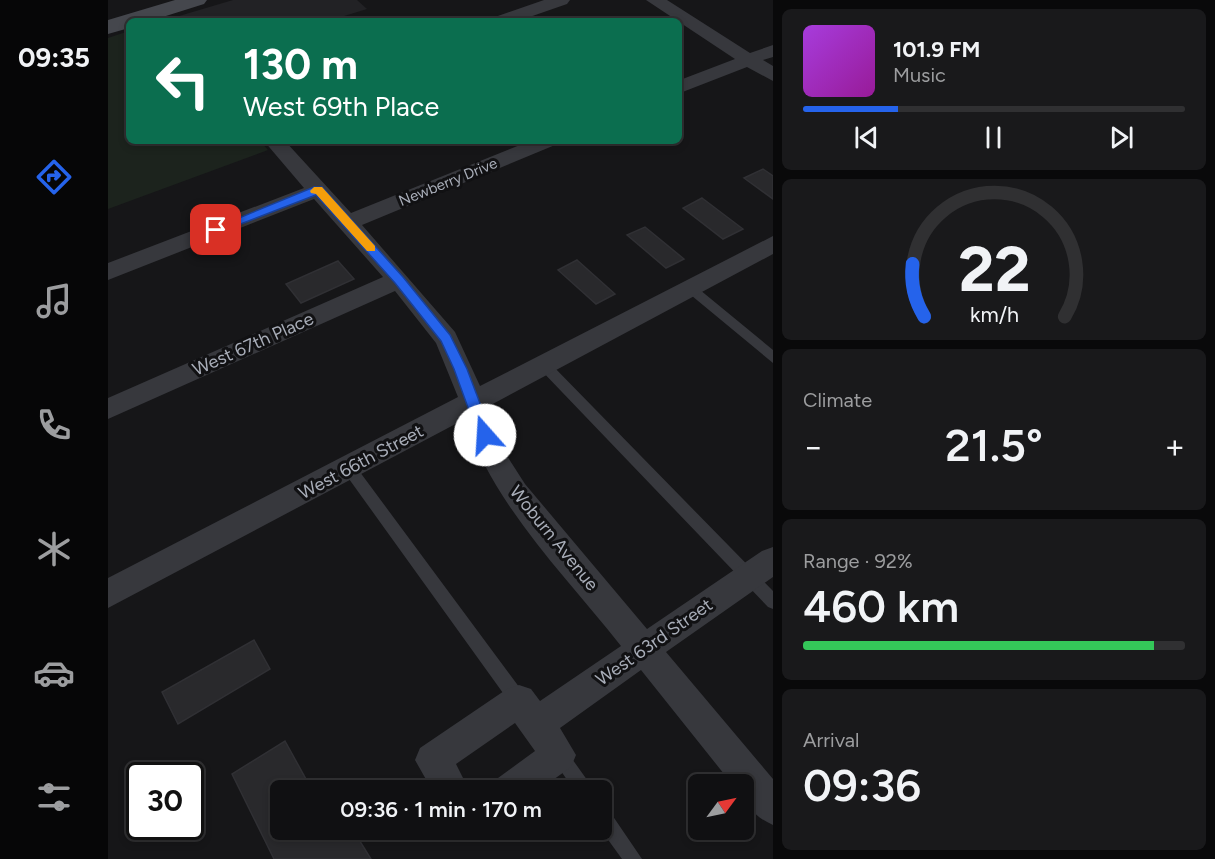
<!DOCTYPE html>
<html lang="en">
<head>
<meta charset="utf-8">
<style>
	:root { --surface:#101012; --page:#19191b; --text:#f1f3f6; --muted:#9c9d9f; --line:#303032; --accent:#2563eb }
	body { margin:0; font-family:Figtree,sans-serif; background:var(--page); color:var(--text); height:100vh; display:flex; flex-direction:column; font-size:22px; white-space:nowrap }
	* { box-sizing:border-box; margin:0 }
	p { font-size:20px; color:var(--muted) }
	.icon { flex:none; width:33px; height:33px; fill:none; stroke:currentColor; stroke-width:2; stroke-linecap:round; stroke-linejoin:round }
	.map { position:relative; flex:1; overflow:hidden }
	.side { display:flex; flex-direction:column; gap:9px; padding:9px; background:#09090a; width:442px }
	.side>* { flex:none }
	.top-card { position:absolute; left:18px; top:18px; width:556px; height:126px; border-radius:9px; box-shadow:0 3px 9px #0003,0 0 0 2px var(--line); background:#0b6e4f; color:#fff; overflow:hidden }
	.needle { width:39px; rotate:57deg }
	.controls { position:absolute; left:580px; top:774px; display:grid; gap:12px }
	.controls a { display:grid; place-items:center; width:66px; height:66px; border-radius:9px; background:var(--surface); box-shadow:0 3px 9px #0003,0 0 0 2px var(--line); font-size:30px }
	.speed { position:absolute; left:18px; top:762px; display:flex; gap:12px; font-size:30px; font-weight:700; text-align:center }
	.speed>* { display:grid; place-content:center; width:78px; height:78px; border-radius:50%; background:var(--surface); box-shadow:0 3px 9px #0003,0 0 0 2px var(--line); line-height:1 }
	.speed .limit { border:3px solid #111; border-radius:9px; background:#fff; color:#111 }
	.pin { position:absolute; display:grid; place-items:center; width:51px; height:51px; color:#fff; margin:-26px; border-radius:12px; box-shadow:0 3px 9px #0006 }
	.me { position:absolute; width:66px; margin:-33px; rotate:341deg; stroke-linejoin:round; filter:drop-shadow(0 0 4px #0008) }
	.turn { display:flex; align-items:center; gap:21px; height:126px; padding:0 18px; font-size:27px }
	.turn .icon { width:78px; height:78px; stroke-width:2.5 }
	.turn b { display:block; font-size:42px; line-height:51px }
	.big { font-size:45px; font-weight:600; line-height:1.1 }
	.side .tile { flex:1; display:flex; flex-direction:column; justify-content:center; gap:9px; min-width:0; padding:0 21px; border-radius:9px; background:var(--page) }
	.side .dial { align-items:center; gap:0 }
	.dial svg { height:156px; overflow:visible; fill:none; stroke:var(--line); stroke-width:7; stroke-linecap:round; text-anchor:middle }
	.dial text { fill:var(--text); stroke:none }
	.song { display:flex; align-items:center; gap:18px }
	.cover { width:72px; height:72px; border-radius:9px; background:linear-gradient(135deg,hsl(280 70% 55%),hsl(300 70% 35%)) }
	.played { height:6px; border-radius:3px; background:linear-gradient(90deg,var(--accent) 25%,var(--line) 25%) }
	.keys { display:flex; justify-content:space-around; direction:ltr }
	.heat { display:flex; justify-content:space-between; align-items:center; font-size:33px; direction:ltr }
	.charge { height:9px; border-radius:4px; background:linear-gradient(90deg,#34c759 92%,var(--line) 0) }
	.trip { position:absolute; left:162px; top:780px; width:342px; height:60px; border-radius:9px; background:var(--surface); box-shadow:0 3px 9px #0003,0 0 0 2px var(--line); font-weight:600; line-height:60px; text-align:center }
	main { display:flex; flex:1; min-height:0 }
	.tabs { display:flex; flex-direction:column; width:108px; justify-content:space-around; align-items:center; background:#060607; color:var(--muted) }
	.tabs .icon { width:42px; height:42px }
	.tabs .current { color:var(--accent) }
	.tabs b { font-size:27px; color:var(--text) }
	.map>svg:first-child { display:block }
</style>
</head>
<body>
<main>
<nav class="tabs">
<b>09:35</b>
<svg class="icon current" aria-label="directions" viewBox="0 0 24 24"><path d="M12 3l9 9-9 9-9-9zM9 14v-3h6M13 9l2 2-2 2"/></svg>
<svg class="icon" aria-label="music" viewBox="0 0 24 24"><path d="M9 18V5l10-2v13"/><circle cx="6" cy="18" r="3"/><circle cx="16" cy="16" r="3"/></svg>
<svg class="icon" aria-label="phone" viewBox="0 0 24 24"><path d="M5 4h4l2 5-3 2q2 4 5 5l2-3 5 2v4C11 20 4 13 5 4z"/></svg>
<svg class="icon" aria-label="climate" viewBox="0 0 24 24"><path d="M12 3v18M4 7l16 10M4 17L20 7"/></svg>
<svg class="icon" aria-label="car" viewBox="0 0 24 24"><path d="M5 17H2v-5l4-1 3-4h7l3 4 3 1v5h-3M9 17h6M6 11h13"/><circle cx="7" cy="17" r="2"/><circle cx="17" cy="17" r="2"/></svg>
<svg class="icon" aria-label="filters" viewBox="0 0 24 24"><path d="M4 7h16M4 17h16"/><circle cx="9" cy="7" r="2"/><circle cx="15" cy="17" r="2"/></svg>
</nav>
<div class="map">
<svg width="665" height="859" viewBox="0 0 665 859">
	<rect width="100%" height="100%" fill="#161618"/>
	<path fill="#222225" d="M125 0H249L259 9 220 21 61 19Z"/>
	<path fill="#1c231d" d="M21 31V141H152L160 150 0 209V38Z"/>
	<path fill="#29292c" stroke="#303034" stroke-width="1.5" d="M655 169 665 176V199L636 178Z
		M594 198 635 229 615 239 575 208Z
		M537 227 576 259 558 268 519 235Z
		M469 260 507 294 488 304 450 270Z
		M230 261 246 279 193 303 178 284Z
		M146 640 162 669 70 724 54 692Z
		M177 741 204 790H172V830H245L263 859H166L124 774Z"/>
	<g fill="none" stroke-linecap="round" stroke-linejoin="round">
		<path fill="#37383d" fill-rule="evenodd" d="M582 284 586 285 665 350V363L578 291 576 288Z
			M436 360 441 362 665 591V609L660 607 431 368 430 365 431 362Z
			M241 462 246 464 417 695 419 701 417 707 411 709 405 707 236 472 234 468 236 464Z
			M451 746 457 749 482 784 485 790H466L442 755 445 749Z
			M494 806 500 809 534 859H514L493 830Z"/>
		<path fill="#37383d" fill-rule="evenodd" d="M436 0H462L459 4 410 21H384L387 17Z
			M538 0H559L642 53 665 45V57L655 60 665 66V81L639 67 572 93V80L627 59Z
			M156 141H177L243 213 422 141H450L447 145 254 225 347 332 372 386 665 236V254L379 407 394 448 417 484 539 629 654 551 665 547V577L558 652 665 779V825C646 817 636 804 636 784H624L533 670 452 728 468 755 463 767 431 790H384L390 778 427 751 407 723 348 764 361 790H324L307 760 312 748 399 689 411 685 423 689 432 701 513 646C457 575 386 506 357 419L0 608V578L350 397 328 343 287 291 0 419V398L275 277 206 199 0 280V263L196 188Z"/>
		<path fill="#45474d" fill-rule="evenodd" d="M67 0H99L96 4 42 21H21V28L0 34V20Z"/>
	</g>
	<path fill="#2563eb" stroke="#184099" stroke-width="1.5" d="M206 187H214L295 277 342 335 359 369 384 435 382 439H372L370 435 346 369 333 341 287 283 208 195 112 232 108 233 102 230Z"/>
	<path fill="#f59e0b" d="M206 187H214L267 246V251H259L208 194 203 193 202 191Z"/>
	<g text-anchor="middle" stroke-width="6" stroke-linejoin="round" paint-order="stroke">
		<g font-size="15" fill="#a8adb8" stroke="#111113">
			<text transform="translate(340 182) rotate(-22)" y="5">Newberry Drive</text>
		</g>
		<g font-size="18" fill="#a8adb8" stroke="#111113">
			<text transform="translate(145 344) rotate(-24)" y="6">West 67th Place</text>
			<text transform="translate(253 462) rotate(-28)" y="6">West 66th Street</text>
			<text transform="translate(446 538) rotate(51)" y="6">Woburn Avenue</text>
			<text transform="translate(546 642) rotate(-35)" y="6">West 63rd Street</text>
		</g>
	</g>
</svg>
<div class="controls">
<a><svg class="needle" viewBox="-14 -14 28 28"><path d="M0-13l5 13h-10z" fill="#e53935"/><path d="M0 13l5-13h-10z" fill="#9c9d9f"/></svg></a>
</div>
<div class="speed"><div class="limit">30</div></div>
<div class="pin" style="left:108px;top:230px;background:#d93025"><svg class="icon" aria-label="arrive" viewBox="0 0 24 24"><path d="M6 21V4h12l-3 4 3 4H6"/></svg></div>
<svg class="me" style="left:377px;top:435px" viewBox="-20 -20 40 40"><circle r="19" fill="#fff"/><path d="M0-13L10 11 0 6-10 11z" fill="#2563eb"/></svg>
<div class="trip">09:36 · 1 min · 170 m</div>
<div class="top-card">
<div class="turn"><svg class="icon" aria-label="left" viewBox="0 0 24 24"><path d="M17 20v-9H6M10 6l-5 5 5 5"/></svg><div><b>130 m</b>West 69th Place</div></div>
</div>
</div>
<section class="side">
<div class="tile">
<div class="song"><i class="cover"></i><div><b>101.9 FM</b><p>Music</p></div></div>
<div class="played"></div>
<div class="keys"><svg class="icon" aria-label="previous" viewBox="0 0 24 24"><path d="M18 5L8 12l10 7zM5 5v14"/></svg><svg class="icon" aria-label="pause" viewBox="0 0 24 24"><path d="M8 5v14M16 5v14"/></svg><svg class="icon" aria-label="next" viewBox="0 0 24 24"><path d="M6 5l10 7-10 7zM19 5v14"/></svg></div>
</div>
<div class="tile dial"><svg viewBox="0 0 100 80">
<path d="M14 69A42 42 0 1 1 86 69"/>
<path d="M14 69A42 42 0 0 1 8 42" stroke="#2563eb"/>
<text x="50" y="56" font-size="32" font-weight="700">22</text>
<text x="50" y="72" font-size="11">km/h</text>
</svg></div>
<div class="tile"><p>Climate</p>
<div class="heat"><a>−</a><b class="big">21.5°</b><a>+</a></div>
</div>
<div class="tile"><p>Range · 92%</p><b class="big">460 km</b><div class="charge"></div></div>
<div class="tile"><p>Arrival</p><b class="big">09:36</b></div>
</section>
</main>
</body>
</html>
